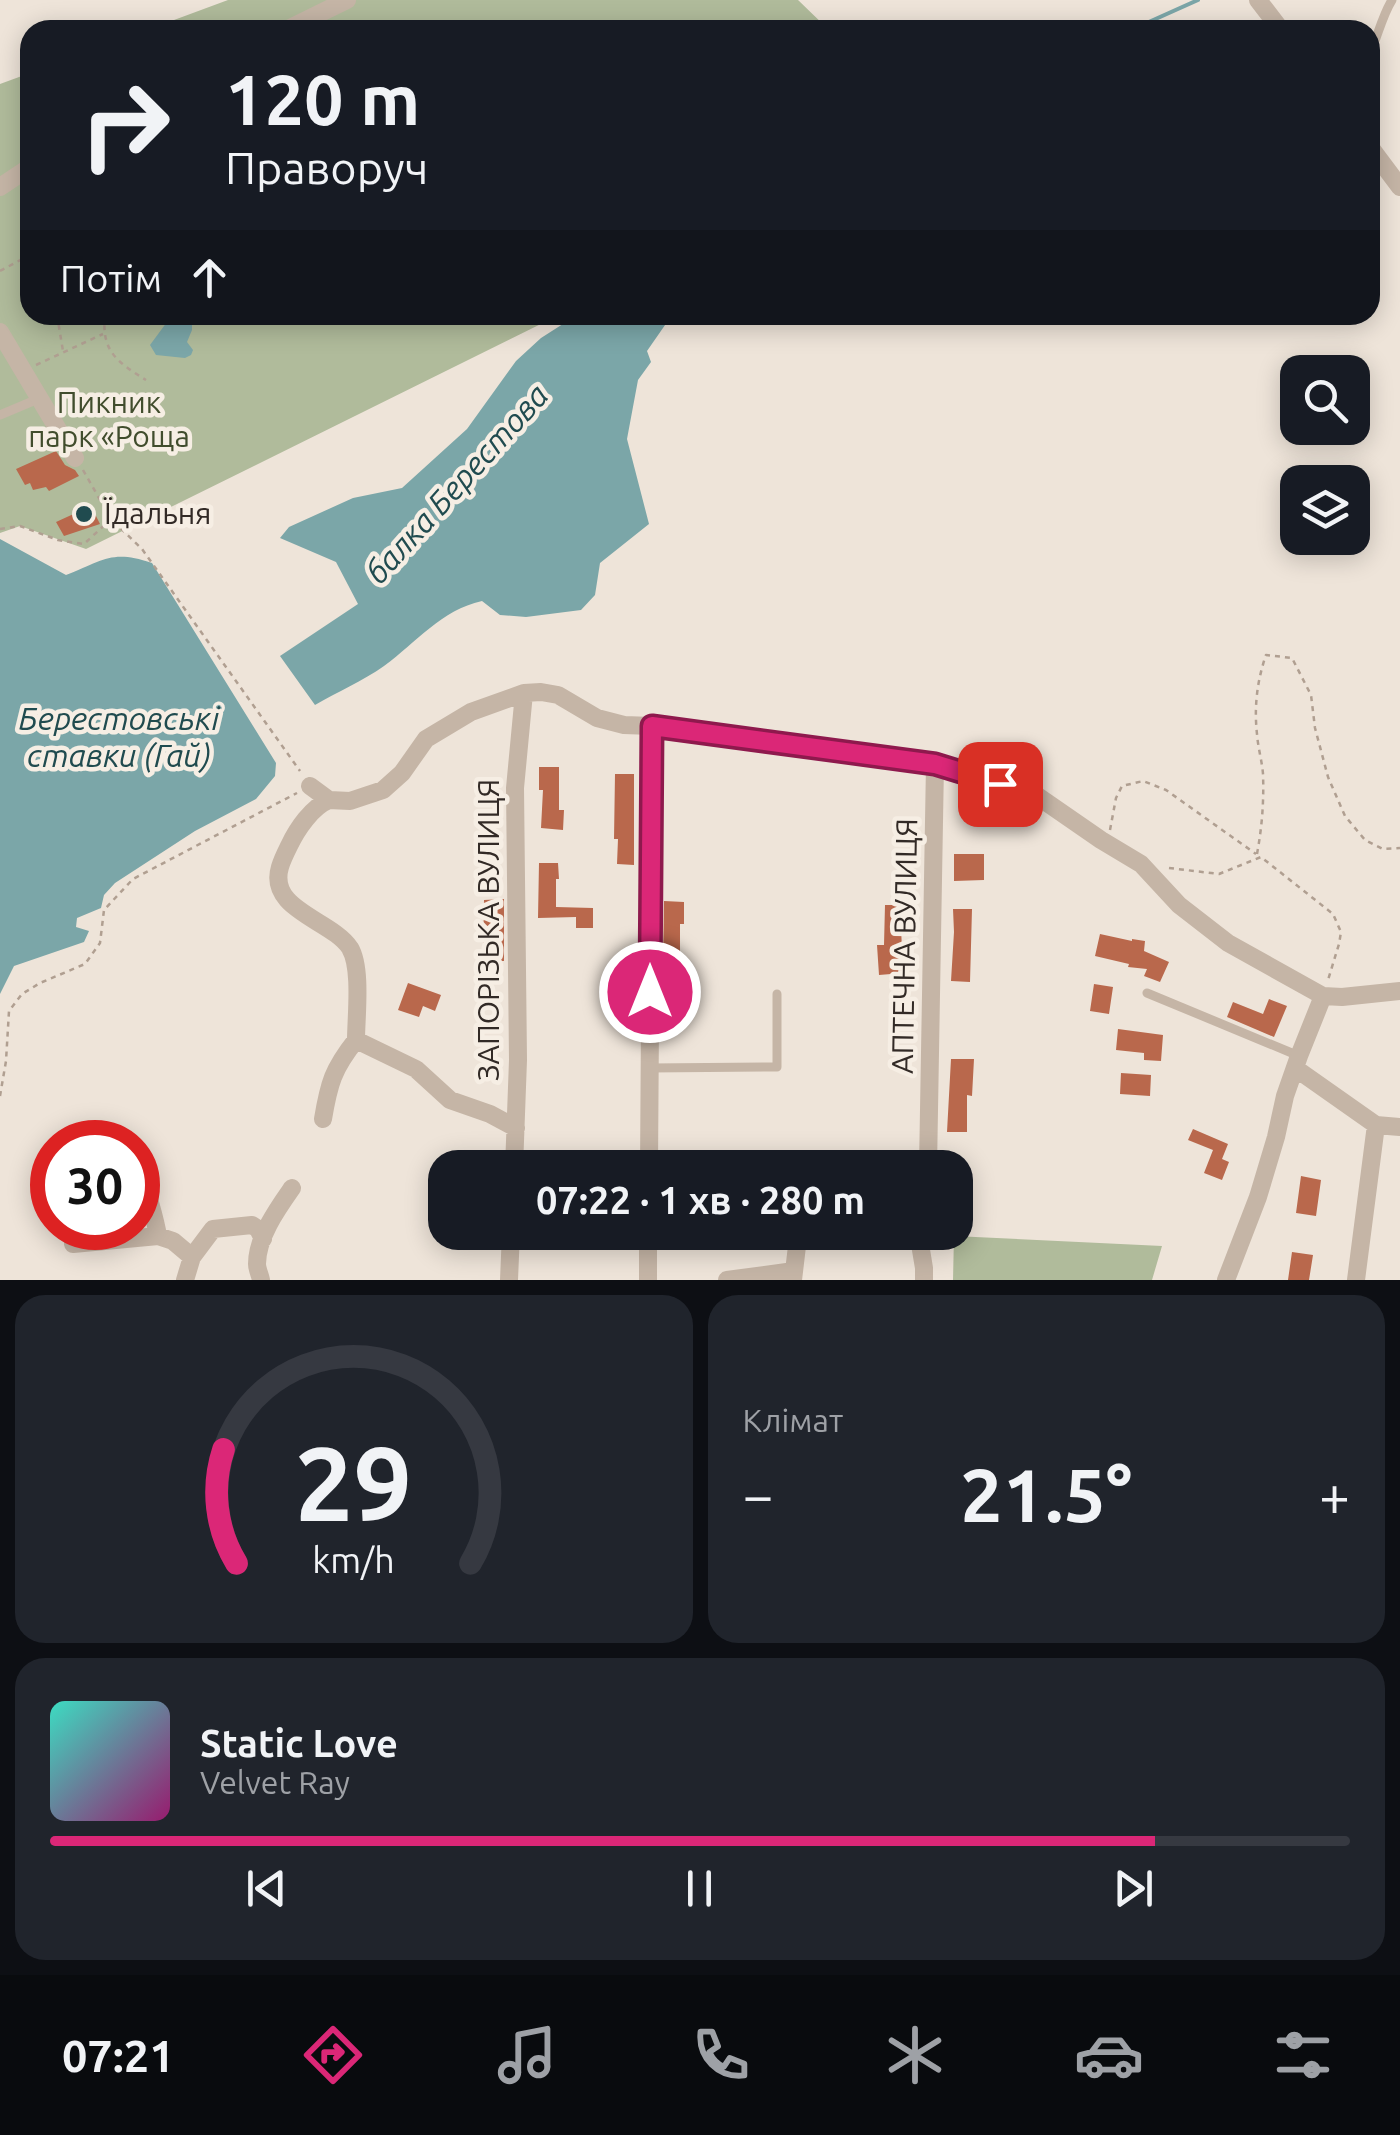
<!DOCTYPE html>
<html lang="uk">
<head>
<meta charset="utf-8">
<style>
	:root { --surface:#171b24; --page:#20242c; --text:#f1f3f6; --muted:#9ea1a6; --line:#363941; --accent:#db2777 }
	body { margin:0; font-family:Ubuntu,sans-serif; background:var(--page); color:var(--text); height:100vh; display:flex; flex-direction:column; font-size:38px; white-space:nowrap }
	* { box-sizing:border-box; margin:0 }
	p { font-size:32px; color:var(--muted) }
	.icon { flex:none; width:55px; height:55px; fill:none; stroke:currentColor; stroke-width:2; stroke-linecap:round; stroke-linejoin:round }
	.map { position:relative; height:1280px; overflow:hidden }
	.drawer { display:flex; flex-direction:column; gap:15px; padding:15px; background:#0d0f14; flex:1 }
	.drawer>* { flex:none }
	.guide { position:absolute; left:20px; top:20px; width:1360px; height:305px; border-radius:30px; box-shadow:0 5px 25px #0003; background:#171b24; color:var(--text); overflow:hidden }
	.tools { position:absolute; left:1280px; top:355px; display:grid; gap:20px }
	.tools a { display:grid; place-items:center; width:90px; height:90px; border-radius:20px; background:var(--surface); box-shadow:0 5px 25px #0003; font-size:50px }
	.speed { position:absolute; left:30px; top:1120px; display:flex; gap:20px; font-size:50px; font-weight:700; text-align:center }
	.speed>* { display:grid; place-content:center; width:130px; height:130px; border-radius:50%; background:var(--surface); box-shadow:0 5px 25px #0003; line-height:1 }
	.speed .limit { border:15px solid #d22; background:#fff; color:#111 }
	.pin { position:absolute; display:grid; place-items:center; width:85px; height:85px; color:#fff; margin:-42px; border-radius:20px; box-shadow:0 5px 15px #0006 }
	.me { position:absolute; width:110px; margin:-55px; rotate:0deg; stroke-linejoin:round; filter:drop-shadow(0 0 8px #0008) }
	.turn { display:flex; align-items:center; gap:35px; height:210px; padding:0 40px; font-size:45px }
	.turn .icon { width:130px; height:130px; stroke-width:2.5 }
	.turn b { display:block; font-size:70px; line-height:85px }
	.then { display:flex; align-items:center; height:95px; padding:0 40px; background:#0003; gap:20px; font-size:38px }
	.big { font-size:75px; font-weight:700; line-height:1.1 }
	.drawer .widget { flex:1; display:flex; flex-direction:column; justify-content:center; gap:15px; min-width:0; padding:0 35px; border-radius:30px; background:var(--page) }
	.drawer .dial { align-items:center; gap:0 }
	.dial svg { height:260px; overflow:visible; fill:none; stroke:var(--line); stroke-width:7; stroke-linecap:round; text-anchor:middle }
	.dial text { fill:var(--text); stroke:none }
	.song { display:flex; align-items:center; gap:30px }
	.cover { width:120px; height:120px; border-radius:15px; background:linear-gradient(135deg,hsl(170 70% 55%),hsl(320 70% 35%)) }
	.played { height:10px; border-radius:5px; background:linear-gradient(90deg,var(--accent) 85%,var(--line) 85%) }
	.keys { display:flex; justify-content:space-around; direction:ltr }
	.heat { display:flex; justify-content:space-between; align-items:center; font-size:55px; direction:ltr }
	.drawer .tiles { flex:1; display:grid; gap:15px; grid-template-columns:1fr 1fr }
	.widget:last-child { grid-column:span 2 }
	.trip { position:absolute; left:428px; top:1150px; width:545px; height:100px; border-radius:30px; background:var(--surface); box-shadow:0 5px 25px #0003; font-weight:700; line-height:100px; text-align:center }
	.tabs { display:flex; height:160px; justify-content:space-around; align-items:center; background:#090b0e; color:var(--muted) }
	.tabs .icon { width:70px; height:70px }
	.tabs .on { color:var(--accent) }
	.tabs b { font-size:45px; color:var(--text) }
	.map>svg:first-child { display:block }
</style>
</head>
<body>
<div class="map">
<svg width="1400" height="1280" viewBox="0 0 1400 1280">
	<rect width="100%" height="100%" fill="#eee4d9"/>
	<path fill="#b0bb9b" d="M228 0H798L829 30H147Z
		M30 73V315H559L86 549 20 526 0 533V84Z
		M954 1236 1162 1246 1152 1280H953Z"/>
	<path fill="#7ba6a8" d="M168 315H192V330L187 342 193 350 191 355 185 358 156 355 150 345 167 322Z
		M577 315H672L647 351 651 362 638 380 627 439 649 524 600 563 595 595 581 610 526 617 500 615 482 601C441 610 417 642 384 666 363 681 337 692 315 705L280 656 358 604 336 562 280 538 289 527 353 498 402 488 467 429 516 361 541 338Z
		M0 539 66 575C103 561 111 549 152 563L276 763 275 776 256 799 195 831 115 883 104 895 101 908 77 918 76 927 89 931 84 942 14 966 0 994Z"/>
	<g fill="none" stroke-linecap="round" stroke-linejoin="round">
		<path stroke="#7ba6a8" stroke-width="4" d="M1131 30 1198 0"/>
	</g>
	<path fill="#b9684c" d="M56 451 65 465 75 470 79 476 49 491 46 487 33 490 30 483 25 485 16 469Z
		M91 506 100 524 64 536 56 522Z
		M539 767H559V810H564L563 830 541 828 543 790H539Z
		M615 774H634V865L617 864 618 839H614Z
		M954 854H984V880L954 881Z
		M539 863H558L559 879H556V907L593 908V928H576V917L538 918Z
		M504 899V961H483L484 900Z
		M664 901 684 902V924H680V963H663Z
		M885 905H904V927H901L903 973 879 975 877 945H884Z
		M953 909H972L970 982 951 981 954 932Z
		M1100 934 1132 941V939L1145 941 1144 951 1169 962 1160 982 1144 976 1147 969 1128 967 1129 964 1095 956Z
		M408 983 441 995 435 1011 423 1006 419 1017 398 1010Z
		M1094 984 1113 987 1109 1014 1090 1011Z
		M1269 999 1287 1006 1274 1037 1227 1017 1233 1002 1263 1014Z
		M1118 1029 1163 1035 1161 1061 1144 1060V1053L1116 1050Z
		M951 1059H974L972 1096 967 1095V1132H947Z
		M1121 1073 1151 1075 1150 1096 1120 1094Z
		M1193 1129 1228 1144 1222 1159 1229 1162 1222 1180 1204 1173 1213 1150 1188 1140Z
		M1301 1176 1321 1180 1316 1216 1296 1213Z
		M1292 1252 1313 1255 1309 1280H1288Z"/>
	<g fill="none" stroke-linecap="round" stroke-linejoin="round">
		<path stroke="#b09f91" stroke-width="2.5" stroke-dasharray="5 5" stroke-linecap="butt" d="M0 271 26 257 30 262
			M57 315 63 351
			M105 315C101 351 117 362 146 380
			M36 365 103 334
			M83 470 111 519 142 549 300 771
			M0 529 20 526 58 540 84 544 110 520
			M1110 830 1116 798 1122 786 1143 781 1166 790 1256 854
			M1257 854C1262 827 1264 802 1263 774 1262 761 1258 748 1257 734 1254 707 1257 681 1266 655L1292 658 1311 695 1315 728 1328 777 1345 816 1365 840 1383 849 1400 848
			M1169 868 1219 874 1261 857 1333 914 1341 932 1339 944 1328 980
			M0 1096 6 1061 9 1011 22 994 40 983 85 964 100 943 104 910 133 879 297 793"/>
		<path stroke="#c5b5a6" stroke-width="9" d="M1370 53C1378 36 1382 16 1392 0
			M0 415 38 399
			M1147 993 1299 1056
			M650 1068 777 1067V994"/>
		<path stroke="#c5b5a6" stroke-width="18" d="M1258 0 1281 30
			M286 30 347 0
			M1370 147 1400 187
			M0 187 30 167
			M0 332 75 458
			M310 786 329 800 350 801 383 790 402 773 426 739 471 712 524 693 541 692 558 695 597 718 624 725 652 726 935 764
			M329 800C312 807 297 829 289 846 286 852 282 860 280 867 267 910 332 920 350 948 362 968 356 1017 356 1040
			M1295 1068 1376 1125 1400 1127
			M323 1119C329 1083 333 1069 356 1040L416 1069 450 1100 490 1114 516 1128
			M138 1159C143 1167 142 1174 145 1184 149 1201 155 1217 158 1236
			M514 1168 518 1060 515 788 524 693
			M649 1168 652 726
			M928 1168 935 764 1033 793 1101 840 1141 864 1179 905 1228 943 1323 996
			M918 1232 924 1268V1280
			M73 1244 158 1236 173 1241 192 1257 213 1229 252 1225 258 1229 263 1239
			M185 1280 192 1257
			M261 1280C260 1275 257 1269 257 1264 257 1237 278 1208 292 1188
			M509 1280 511 1232
			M648 1280V1232
			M727 1280 794 1271
			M793 1280 797 1246 806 1232
			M1226 1280 1258 1197 1276 1137 1285 1096 1299 1056 1323 996 1342 997 1400 991
			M1356 1280 1376 1125"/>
	</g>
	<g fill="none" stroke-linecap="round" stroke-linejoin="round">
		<g stroke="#8e194d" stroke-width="25">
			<path id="route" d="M650 992 652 726 935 764 1000 784"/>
		</g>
		<use href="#route" stroke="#db2777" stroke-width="18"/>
	</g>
	<circle fill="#204b4f" stroke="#f6eee4" stroke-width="4" cx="84" cy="514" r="10"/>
	<g text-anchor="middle" stroke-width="9" stroke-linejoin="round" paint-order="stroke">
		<g font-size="30" fill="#414d2d" stroke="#f6eee4">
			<text x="109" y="413">Пикник<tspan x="109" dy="34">парк «Роща</tspan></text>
		</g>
		<g font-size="30" fill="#322a26" stroke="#f6eee4" text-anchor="start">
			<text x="104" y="524">Їдальня</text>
		</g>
		<g font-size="30" fill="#322a26" stroke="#f6eee4">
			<text transform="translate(489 930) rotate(-90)" y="10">ЗАПОРІЗЬКА ВУЛИЦЯ</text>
			<text transform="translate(905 946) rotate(-89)" y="10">АПТЕЧНА ВУЛИЦЯ</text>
		</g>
		<g font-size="32" font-style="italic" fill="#204b4f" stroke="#f6eee4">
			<text transform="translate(457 484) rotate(-48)" y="11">балка Берестова</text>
			<text x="119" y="730">Берестовські<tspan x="119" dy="37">ставки (Гай)</tspan></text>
		</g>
	</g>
</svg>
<div class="tools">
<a><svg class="icon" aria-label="search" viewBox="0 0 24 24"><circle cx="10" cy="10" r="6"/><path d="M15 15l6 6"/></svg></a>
<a><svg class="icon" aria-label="layers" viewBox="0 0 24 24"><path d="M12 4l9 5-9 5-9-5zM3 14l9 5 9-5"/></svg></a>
</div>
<div class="speed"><div class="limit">30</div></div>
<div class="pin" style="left:1000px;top:784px;background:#d93025"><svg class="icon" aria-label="arrive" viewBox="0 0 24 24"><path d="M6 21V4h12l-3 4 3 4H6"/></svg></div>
<svg class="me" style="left:650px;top:992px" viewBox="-20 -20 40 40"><circle r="17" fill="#db2777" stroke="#fff" stroke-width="3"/><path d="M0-11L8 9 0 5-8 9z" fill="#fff"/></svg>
<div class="trip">07:22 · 1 хв · 280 m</div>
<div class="guide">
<div class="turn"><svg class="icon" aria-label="right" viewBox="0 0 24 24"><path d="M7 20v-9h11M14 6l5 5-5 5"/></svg><div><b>120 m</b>Праворуч</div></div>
<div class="then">Потім<svg class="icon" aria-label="ahead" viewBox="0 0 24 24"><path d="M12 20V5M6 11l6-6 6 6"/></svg></div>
</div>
</div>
<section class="drawer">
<div class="tiles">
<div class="widget dial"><svg viewBox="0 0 100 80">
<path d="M14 69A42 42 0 1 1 86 69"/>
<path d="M14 69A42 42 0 0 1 10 34" stroke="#db2777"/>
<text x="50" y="56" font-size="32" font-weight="700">29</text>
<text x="50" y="72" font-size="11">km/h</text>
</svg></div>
<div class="widget"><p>Клімат</p>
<div class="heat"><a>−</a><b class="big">21.5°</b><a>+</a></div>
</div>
<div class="widget">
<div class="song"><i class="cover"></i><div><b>Static Love</b><p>Velvet Ray</p></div></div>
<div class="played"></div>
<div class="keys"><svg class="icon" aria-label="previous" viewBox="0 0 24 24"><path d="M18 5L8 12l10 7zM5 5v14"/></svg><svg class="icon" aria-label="pause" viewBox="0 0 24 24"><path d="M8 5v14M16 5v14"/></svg><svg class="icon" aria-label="next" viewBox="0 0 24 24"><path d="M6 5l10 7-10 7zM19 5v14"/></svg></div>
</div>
</div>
</section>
<nav class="tabs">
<b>07:21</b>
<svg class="icon on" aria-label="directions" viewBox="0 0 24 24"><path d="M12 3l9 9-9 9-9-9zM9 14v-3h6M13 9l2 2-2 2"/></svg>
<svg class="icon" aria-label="music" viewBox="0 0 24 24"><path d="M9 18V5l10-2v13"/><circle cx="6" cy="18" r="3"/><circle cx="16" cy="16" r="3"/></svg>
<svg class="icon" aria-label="phone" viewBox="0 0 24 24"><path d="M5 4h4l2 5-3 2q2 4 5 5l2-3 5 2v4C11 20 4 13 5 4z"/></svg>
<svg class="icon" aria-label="climate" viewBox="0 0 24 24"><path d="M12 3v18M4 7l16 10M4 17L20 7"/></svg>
<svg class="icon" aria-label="car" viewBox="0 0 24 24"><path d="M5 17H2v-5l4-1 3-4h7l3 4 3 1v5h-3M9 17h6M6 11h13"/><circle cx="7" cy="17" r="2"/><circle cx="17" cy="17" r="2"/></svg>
<svg class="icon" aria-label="filters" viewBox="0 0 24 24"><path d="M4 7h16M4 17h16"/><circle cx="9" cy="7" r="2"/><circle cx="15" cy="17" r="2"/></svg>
</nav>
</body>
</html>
